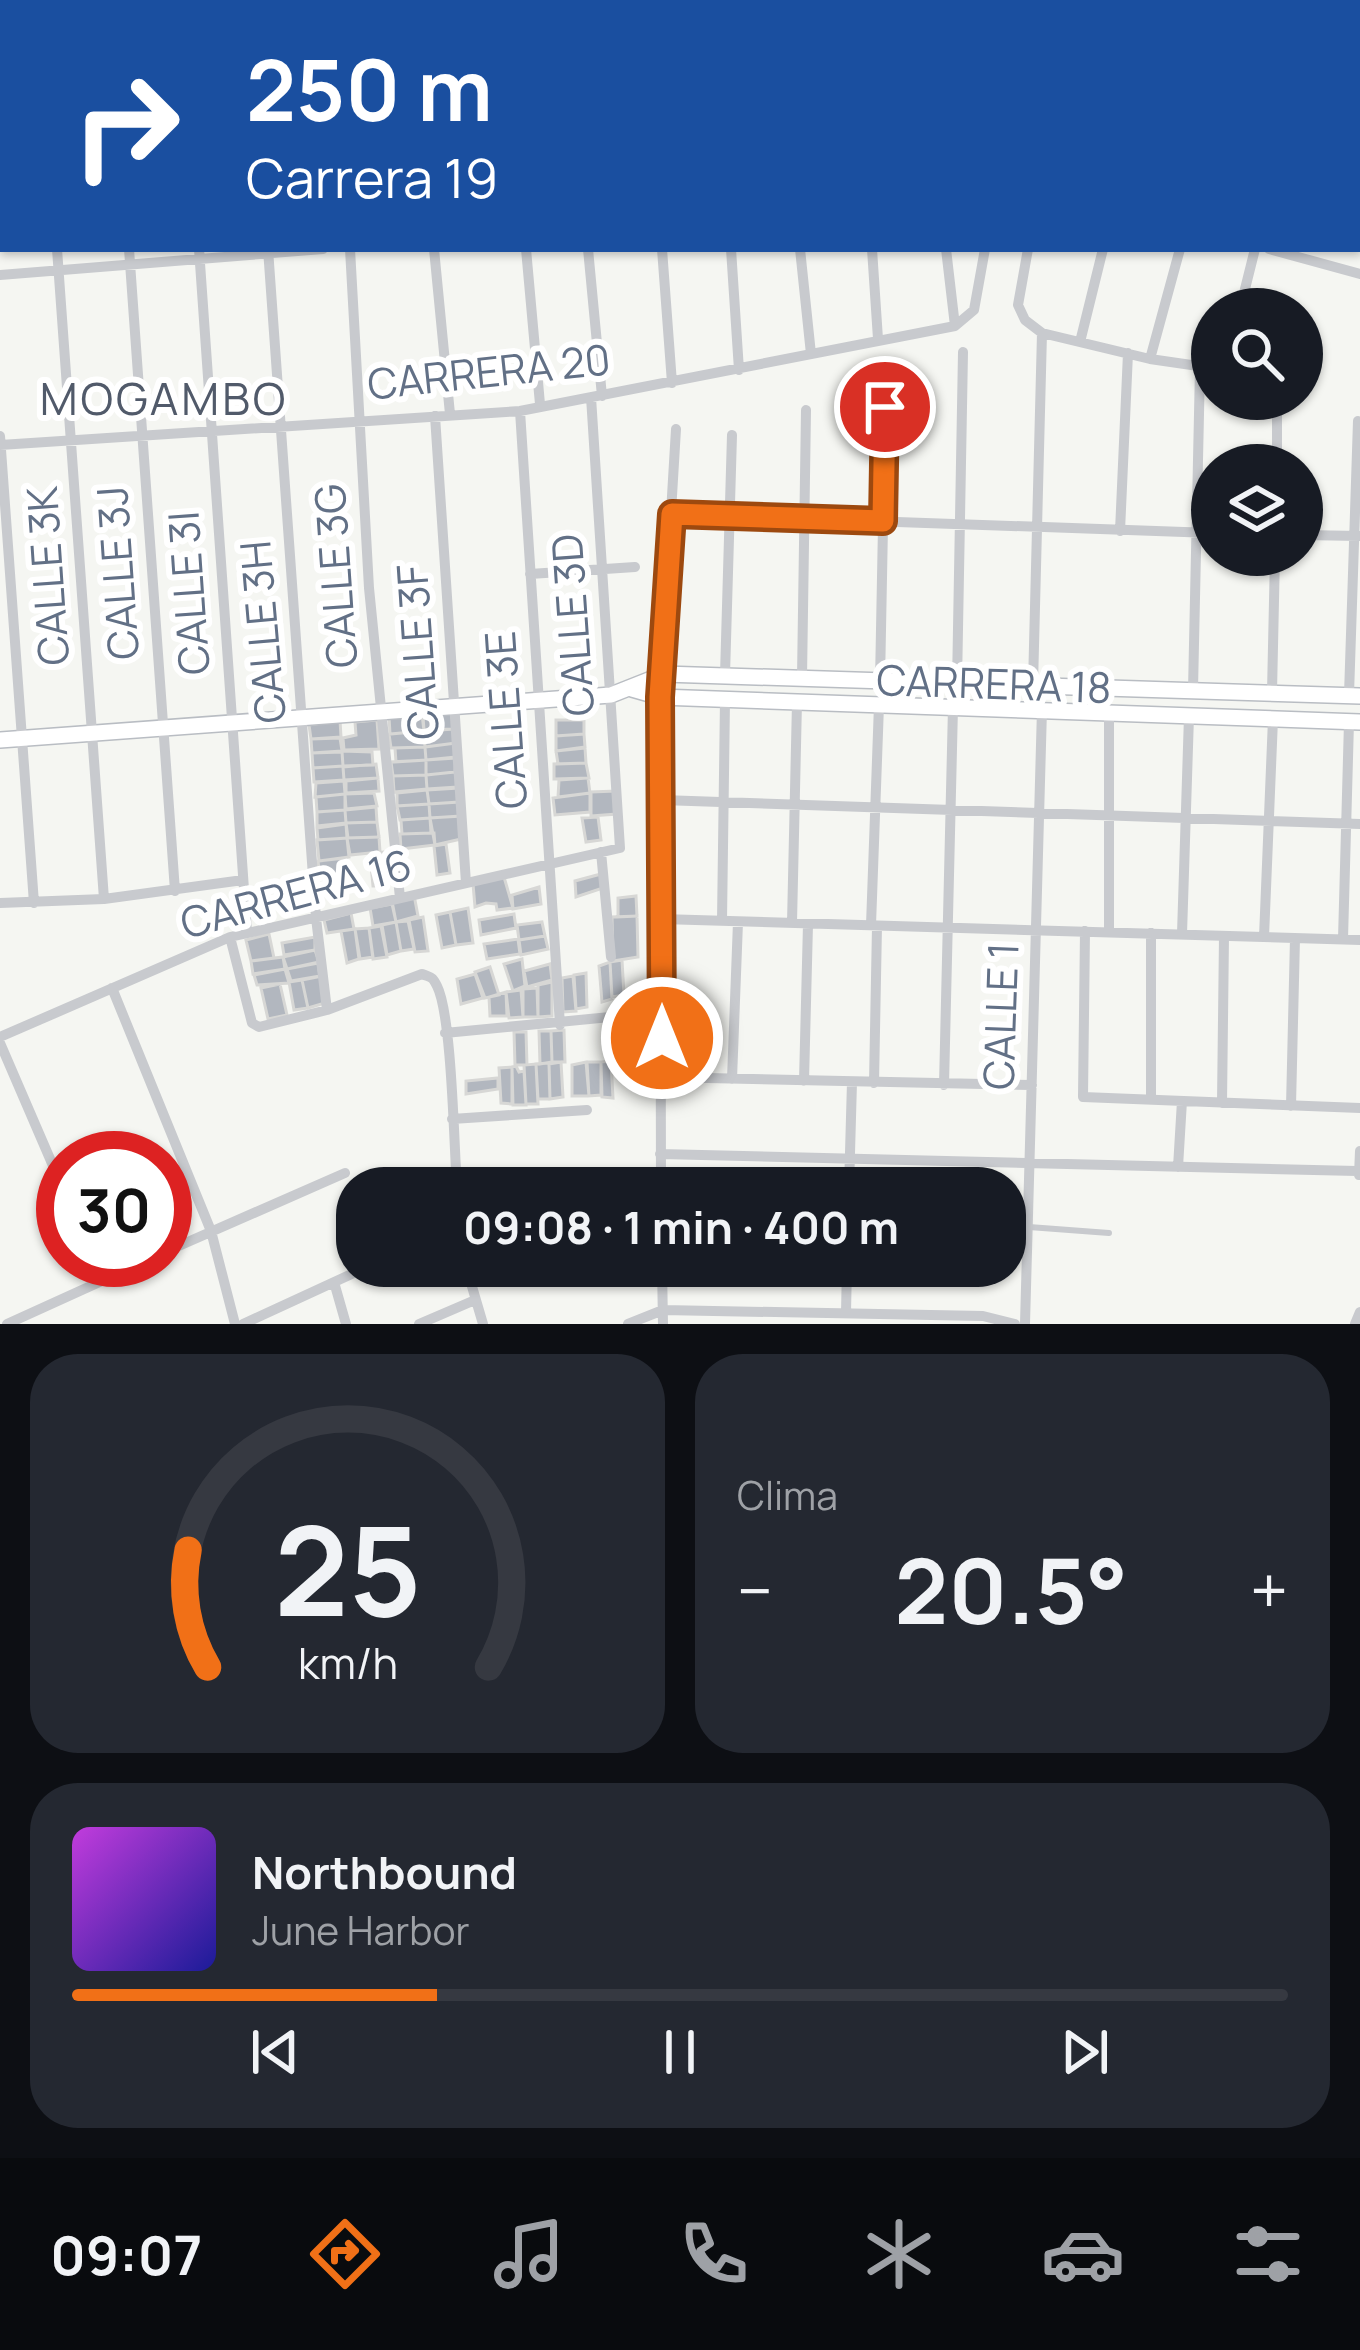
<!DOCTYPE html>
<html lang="es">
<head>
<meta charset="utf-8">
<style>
	:root { --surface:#171b24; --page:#242831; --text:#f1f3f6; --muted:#9ea1a6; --line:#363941; --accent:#f17017 }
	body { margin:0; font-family:Manrope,sans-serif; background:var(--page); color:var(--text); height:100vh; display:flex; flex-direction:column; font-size:45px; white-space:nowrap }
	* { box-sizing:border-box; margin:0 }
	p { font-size:39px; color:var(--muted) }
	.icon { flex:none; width:66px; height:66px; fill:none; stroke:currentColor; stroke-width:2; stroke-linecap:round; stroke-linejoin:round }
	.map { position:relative; height:1324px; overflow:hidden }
	.details { display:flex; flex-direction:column; gap:30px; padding:30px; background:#0d0f14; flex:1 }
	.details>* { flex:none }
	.banner { position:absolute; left:0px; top:0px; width:1362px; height:252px; box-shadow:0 3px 9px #0004; background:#1a4fa0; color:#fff; overflow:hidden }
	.fabs { position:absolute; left:1191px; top:288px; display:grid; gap:24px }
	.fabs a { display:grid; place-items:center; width:132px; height:132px; border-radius:50%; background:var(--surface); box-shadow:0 3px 9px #0004; font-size:60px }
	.speed { position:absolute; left:36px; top:1131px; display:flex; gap:24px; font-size:60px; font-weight:700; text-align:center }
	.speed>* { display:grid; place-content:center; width:156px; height:156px; border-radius:50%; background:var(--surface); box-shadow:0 3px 9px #0004; line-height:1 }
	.speed .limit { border:18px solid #d22; background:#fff; color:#111 }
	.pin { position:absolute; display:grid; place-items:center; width:102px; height:102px; color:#fff; margin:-51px; border:6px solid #fff; border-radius:50%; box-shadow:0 3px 12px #0007 }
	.me { position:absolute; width:132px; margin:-66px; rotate:0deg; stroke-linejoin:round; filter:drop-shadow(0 0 9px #0008) }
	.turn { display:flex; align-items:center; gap:42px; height:252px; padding:0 48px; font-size:54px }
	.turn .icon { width:156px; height:156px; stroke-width:2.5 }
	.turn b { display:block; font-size:84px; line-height:102px }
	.big { font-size:90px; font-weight:700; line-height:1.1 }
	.details .tile { flex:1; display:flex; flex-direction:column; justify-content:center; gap:18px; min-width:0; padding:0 42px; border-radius:48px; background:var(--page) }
	.details .dial { align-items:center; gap:0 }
	.dial svg { height:312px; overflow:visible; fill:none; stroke:var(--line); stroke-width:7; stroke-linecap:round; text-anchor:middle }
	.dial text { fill:var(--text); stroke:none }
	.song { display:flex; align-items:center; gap:36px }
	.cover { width:144px; height:144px; border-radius:18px; background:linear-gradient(135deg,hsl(290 70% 55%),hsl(240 70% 35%)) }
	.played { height:12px; border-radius:6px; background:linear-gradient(90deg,var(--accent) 30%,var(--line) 30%) }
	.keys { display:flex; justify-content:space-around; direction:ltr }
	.heat { display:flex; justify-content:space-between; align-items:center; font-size:66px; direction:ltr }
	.details .tiles { flex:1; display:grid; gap:30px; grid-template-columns:1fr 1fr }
	.tile:last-child { grid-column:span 2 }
	.trip { position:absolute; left:336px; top:1167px; width:690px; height:120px; border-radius:48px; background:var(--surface); box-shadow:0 3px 9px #0004; font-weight:700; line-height:120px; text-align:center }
	.tabs { display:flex; height:192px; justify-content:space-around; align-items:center; background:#090b0e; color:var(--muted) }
	.tabs .icon { width:84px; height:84px }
	.tabs .active { color:var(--accent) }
	.tabs b { font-size:54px; color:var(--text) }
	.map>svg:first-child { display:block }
</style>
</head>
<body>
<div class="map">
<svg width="1360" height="1324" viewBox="0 0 1360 1324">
	<rect width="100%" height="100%" fill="#f5f6f2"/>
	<path fill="#b2b7bf" stroke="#d7d7d5" stroke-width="3" d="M453 713 454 729 424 730 423 716Z
		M422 714 424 731 390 734 389 716Z
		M340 720 341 737 311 739 309 725Z
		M377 720 379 749 344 750 343 738 356 735 355 722Z
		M556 720H584V734L556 736Z
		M455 729 456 743 425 747 424 731Z
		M424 731 425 747 391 748 389 734Z
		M584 734 585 747 556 751V736Z
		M340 738 342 751 312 753 311 739Z
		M456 743V757L426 760 425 747Z
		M425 747 426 760 396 762 395 748Z
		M585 748 586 763 558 764 556 751Z
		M342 751 372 752 373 765 343 766Z
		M342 752 343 766 313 768 312 753Z
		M456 758 455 772 426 775V760Z
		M426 760V775L393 776 391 762Z
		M586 763 589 778 554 779V764Z
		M376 764 378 778 344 780 343 767Z
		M343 766 344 780 314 782 313 768Z
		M455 772 458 787 427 789 426 775Z
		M426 775 427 789 394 792 393 776Z
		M378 778 379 791 346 793V781Z
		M588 778 590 793 558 797 559 780Z
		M344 781 345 794 315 797 316 783Z
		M459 788V802L429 804 427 790Z
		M427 790 429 804 397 806V793Z
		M616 791 617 814 591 816V792Z
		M374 793 377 806 346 809 345 794Z
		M590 793V812L555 815 553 798Z
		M345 794V810L317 812 316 797Z
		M460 802 461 816 430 818 429 804Z
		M429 804 430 818 400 820 397 806Z
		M376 807 377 822 346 823 345 810Z
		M345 810 346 823 317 826V812Z
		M461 816V839L435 845 430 818Z
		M598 817 601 840 586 842 582 818Z
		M430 818 431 833 402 834 401 820Z
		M377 822 379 837 348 838 346 823Z
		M346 824 347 838 318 840 317 828Z
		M434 833 435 845 401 849 400 834Z
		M379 837 380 852 350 855 347 838Z
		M347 838 349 857 319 861 317 840Z
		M446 844 450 873 437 875 434 846Z
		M384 852 388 886H373L370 854Z
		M345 858 346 872 320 877 318 861Z
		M601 874 603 888 576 897 575 881Z
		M504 877 513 908 497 910 496 904 486 903 475 907 473 884Z
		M539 887 541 904 513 909 512 895Z
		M414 895 418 916 396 922 392 901Z
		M636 896 637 916 618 917V898Z
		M392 904 396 922 373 926 370 908Z
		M468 908 473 943 456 945 450 912Z
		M450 912 456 945 442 948 436 915Z
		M351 913 354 929 327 933 324 920Z
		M514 914 516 928 481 935 479 920Z
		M637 916 638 957 613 961 612 917Z
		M423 917 428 951 415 952 409 920Z
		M408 921 414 949 401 951 396 922Z
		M396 922 401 951 387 955 382 925Z
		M542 922 545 936 519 940 517 925Z
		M381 926 387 957 373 959 369 928Z
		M369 928 373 957 360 959 355 929Z
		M355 929 359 959 347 963 341 931Z
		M269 934 274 958 251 961 246 940Z
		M545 936 548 949 521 955 519 940Z
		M315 937V950L284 955 282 943Z
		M518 939 520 954 487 959 484 944Z
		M315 950 319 962 287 969 283 957Z
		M283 957 285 969 253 974 251 961Z
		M522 959 525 986 513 991 504 964Z
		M622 960 624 995 612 997 610 962Z
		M610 962 612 999 602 1002 599 966Z
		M318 963 320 976 291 981 287 969Z
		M550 964 552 980 527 987 524 971Z
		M490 967 499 995 485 998 475 972Z
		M285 969 289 983 257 985 254 975Z
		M586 973 587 1007 576 1009 574 975Z
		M475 974 483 998 461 1004 457 979Z
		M322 976 325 1003 308 1008 302 980Z
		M573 976 576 1011 563 1012 562 978Z
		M302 980 308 1008 294 1010 289 982Z
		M552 982V1016L538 1017V985Z
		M280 984 287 1015 268 1019 261 988Z
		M537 988 538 1017H523V989Z
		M521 990 523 1017 509 1018 506 992Z
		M506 992 507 1016H490L489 997Z
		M564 1030 565 1062H552L551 1031Z
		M551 1031 552 1062 540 1064 539 1031Z
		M514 1032H526L527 1065H515Z
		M611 1061 613 1098 602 1097 601 1062Z
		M561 1062 563 1097 550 1099 549 1064Z
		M586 1062 589 1096H572V1065Z
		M587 1062H601V1095L589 1096Z
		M549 1063 550 1099H538L536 1064Z
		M536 1064 538 1104H526L524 1065Z
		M516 1066 519 1072 524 1071 526 1105H513L512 1067Z
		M512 1067V1104L501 1103 499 1068Z
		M498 1078V1089L466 1094V1081Z"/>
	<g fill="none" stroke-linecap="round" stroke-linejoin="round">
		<g stroke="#b9bdc3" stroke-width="18">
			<path id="secondary" d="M632 689 660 697 1360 722
				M0 740 611 695 664 674 1360 696"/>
		</g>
		<path stroke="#c8cace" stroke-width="6" d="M1029 1227 1109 1233"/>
		<path stroke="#c8cace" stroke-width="10" d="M39 0V3
			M108 0V3
			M178 0V3
			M249 0 250 3
			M331 0V3
			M418 0 419 3
			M502 0V3
			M568 0V3
			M643 0V3
			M712 0V3
			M783 0V3
			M852 0 853 3
			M925 0V3
			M993 0V3
			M1105 0 1116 3
			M1052 3 1053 0
			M1085 3 1086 0
			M1197 3 1198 0
			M1322 3 1323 0
			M1359 63H1360
			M0 150H3
			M1359 170 1360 167
			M1359 188H1360
			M57 249 104 899
			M129 249 175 891
			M199 249 247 932
			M268 249 316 918 327 1010
			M350 249 369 588 400 898
			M434 249 450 414
			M526 249 540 404
			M588 249 602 396
			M662 249 672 383
			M731 249 739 370
			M800 249 811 354
			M872 249 878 339
			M946 249 955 326
			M1028 249 1018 305 1025 320 1042 333 1150 359 1212 368
			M1269 249 1360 274
			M0 275 323 249
			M1240 309 1255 249
			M1080 342 1103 249
			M1150 359 1180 249
			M520 411 560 1025
			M435 416 466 883
			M0 436 34 903
			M0 445 520 411 955 326 974 310 985 249
			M1277 465V414
			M672 514 1212 533
			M1120 531 1128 353
			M1302 535 1360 536
			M530 574 635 567
			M725 675 732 435
			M802 678 806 410
			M880 682 886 369
			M957 684 963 352
			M1033 685 1042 333
			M1193 690 1200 368
			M1272 692 1275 555
			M1349 695 1358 421
			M662 800 1360 824
			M601 852 611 957
			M0 903 104 899 243 880
			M661 919 1360 940
			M722 921 725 700
			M792 923 797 702
			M871 925 879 705
			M1085 931 1083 1097 1360 1108
			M1109 932V713
			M1151 933V1099
			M1182 934 1189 716
			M230 937 252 1023 259 1027 327 1010 422 974C432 978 432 976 437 986 452 1015 454 1148 457 1188
			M1264 937 1273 719
			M1343 939 1349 722
			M112 988 211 1231 235 1324
			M445 1033 610 1017
			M0 1037 230 937 620 848 591 397
			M0 1043 63 1189
			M662 1077 1032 1085
			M732 1079 738 922
			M804 1081 808 924
			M874 1083 877 926
			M944 1085 953 707
			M1222 1103 1224 936
			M1291 1106 1295 938
			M452 1119 587 1110
			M660 1154 1357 1171
			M1178 1167 1182 1101
			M1359 1175 1360 1151
			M661 1188 660 697 676 429
			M849 1188 852 1082
			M1005 1248 1027 1249
			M165 1252 345 1173
			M94 1260 103 1281
			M466 1266 483 1324
			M662 1266 663 1324
			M467 1269 485 1266
			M334 1282 346 1324
			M846 1313 847 1266
			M7 1324 148 1260
			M243 1324 369 1266
			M419 1324 475 1300
			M628 1324 663 1310 983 1316 1015 1324
			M1025 1324 1042 709
			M1355 1324 1360 1312"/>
		<use href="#secondary" stroke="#fff" stroke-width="15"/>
	</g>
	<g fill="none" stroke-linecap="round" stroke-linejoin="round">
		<g stroke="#9d490f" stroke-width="30">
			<path id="route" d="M662 1038 660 697 672 514 883 521 885 407"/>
		</g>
		<use href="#route" stroke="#f17017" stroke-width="21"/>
	</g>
	<g text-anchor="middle" stroke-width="12" stroke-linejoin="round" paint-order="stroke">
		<g font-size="42" fill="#627086" stroke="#fff">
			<text transform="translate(489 372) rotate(-6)" y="15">CARRERA 20</text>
			<text transform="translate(118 573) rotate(-94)" y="15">CALLE 3J</text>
			<text transform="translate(48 576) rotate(-94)" y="15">CALLE 3K</text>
			<text transform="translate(336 576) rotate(-94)" y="15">CALLE 3G</text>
			<text transform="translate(189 593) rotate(-94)" y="15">CALLE 3I</text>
			<text transform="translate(573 625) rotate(-94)" y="15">CALLE 3D</text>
			<text transform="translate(263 632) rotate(-95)" y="15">CALLE 3H</text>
			<text transform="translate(418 652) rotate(-94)" y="15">CALLE 3F</text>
			<text transform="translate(994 684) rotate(2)" y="15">CARRERA 18</text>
			<text transform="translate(506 720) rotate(-94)" y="15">CALLE 3E</text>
			<text transform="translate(296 894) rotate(-15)" y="15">CARRERA 16</text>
			<text transform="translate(1001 1016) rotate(-88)" y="15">CALLE 1</text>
		</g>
		<g font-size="45" letter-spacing="3" fill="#515a6a" stroke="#fff">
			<text x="164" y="415">MOGAMBO</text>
		</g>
	</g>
</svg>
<div class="fabs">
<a><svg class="icon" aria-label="search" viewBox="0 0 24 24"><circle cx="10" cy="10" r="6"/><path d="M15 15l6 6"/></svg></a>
<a><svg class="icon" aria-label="layers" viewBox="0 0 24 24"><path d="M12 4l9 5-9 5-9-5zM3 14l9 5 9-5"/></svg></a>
</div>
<div class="speed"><div class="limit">30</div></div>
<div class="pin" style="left:885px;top:407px;background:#d93025"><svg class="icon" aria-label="arrive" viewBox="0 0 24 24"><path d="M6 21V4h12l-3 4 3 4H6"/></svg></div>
<svg class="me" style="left:662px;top:1038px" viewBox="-20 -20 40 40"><circle r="17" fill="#f17017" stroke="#fff" stroke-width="3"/><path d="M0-11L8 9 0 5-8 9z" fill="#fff"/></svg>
<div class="trip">09:08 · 1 min · 400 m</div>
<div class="banner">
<div class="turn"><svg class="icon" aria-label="right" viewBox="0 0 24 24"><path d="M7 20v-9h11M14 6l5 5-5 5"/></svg><div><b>250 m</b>Carrera 19</div></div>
</div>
</div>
<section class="details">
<div class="tiles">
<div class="tile dial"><svg viewBox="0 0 100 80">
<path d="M14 69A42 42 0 1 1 86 69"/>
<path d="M14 69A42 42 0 0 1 9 39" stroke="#f17017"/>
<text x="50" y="56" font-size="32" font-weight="700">25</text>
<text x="50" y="72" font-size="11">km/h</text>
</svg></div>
<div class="tile"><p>Clima</p>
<div class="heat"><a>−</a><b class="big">20.5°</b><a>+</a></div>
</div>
<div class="tile">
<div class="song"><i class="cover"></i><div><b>Northbound</b><p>June Harbor</p></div></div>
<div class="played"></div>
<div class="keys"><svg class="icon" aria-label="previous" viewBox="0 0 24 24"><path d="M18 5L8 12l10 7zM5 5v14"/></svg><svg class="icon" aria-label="pause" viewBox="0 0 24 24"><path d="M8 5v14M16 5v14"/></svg><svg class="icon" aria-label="next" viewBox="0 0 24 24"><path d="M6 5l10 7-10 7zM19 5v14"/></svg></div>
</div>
</div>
</section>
<nav class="tabs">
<b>09:07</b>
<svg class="icon active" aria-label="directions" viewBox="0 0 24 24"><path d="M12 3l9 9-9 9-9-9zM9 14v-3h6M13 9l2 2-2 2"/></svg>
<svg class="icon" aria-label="music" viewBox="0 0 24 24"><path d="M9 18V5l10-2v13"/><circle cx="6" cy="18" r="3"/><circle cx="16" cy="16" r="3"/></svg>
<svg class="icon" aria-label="phone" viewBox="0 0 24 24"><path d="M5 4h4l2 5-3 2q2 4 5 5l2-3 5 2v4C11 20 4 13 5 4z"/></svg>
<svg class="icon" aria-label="climate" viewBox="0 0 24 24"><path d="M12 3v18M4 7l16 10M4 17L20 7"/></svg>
<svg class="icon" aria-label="car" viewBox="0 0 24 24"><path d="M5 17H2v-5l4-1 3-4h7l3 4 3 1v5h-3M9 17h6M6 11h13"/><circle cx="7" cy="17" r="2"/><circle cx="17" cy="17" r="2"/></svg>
<svg class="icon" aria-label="filters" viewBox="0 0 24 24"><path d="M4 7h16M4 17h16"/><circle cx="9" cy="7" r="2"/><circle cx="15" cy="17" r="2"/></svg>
</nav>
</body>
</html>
